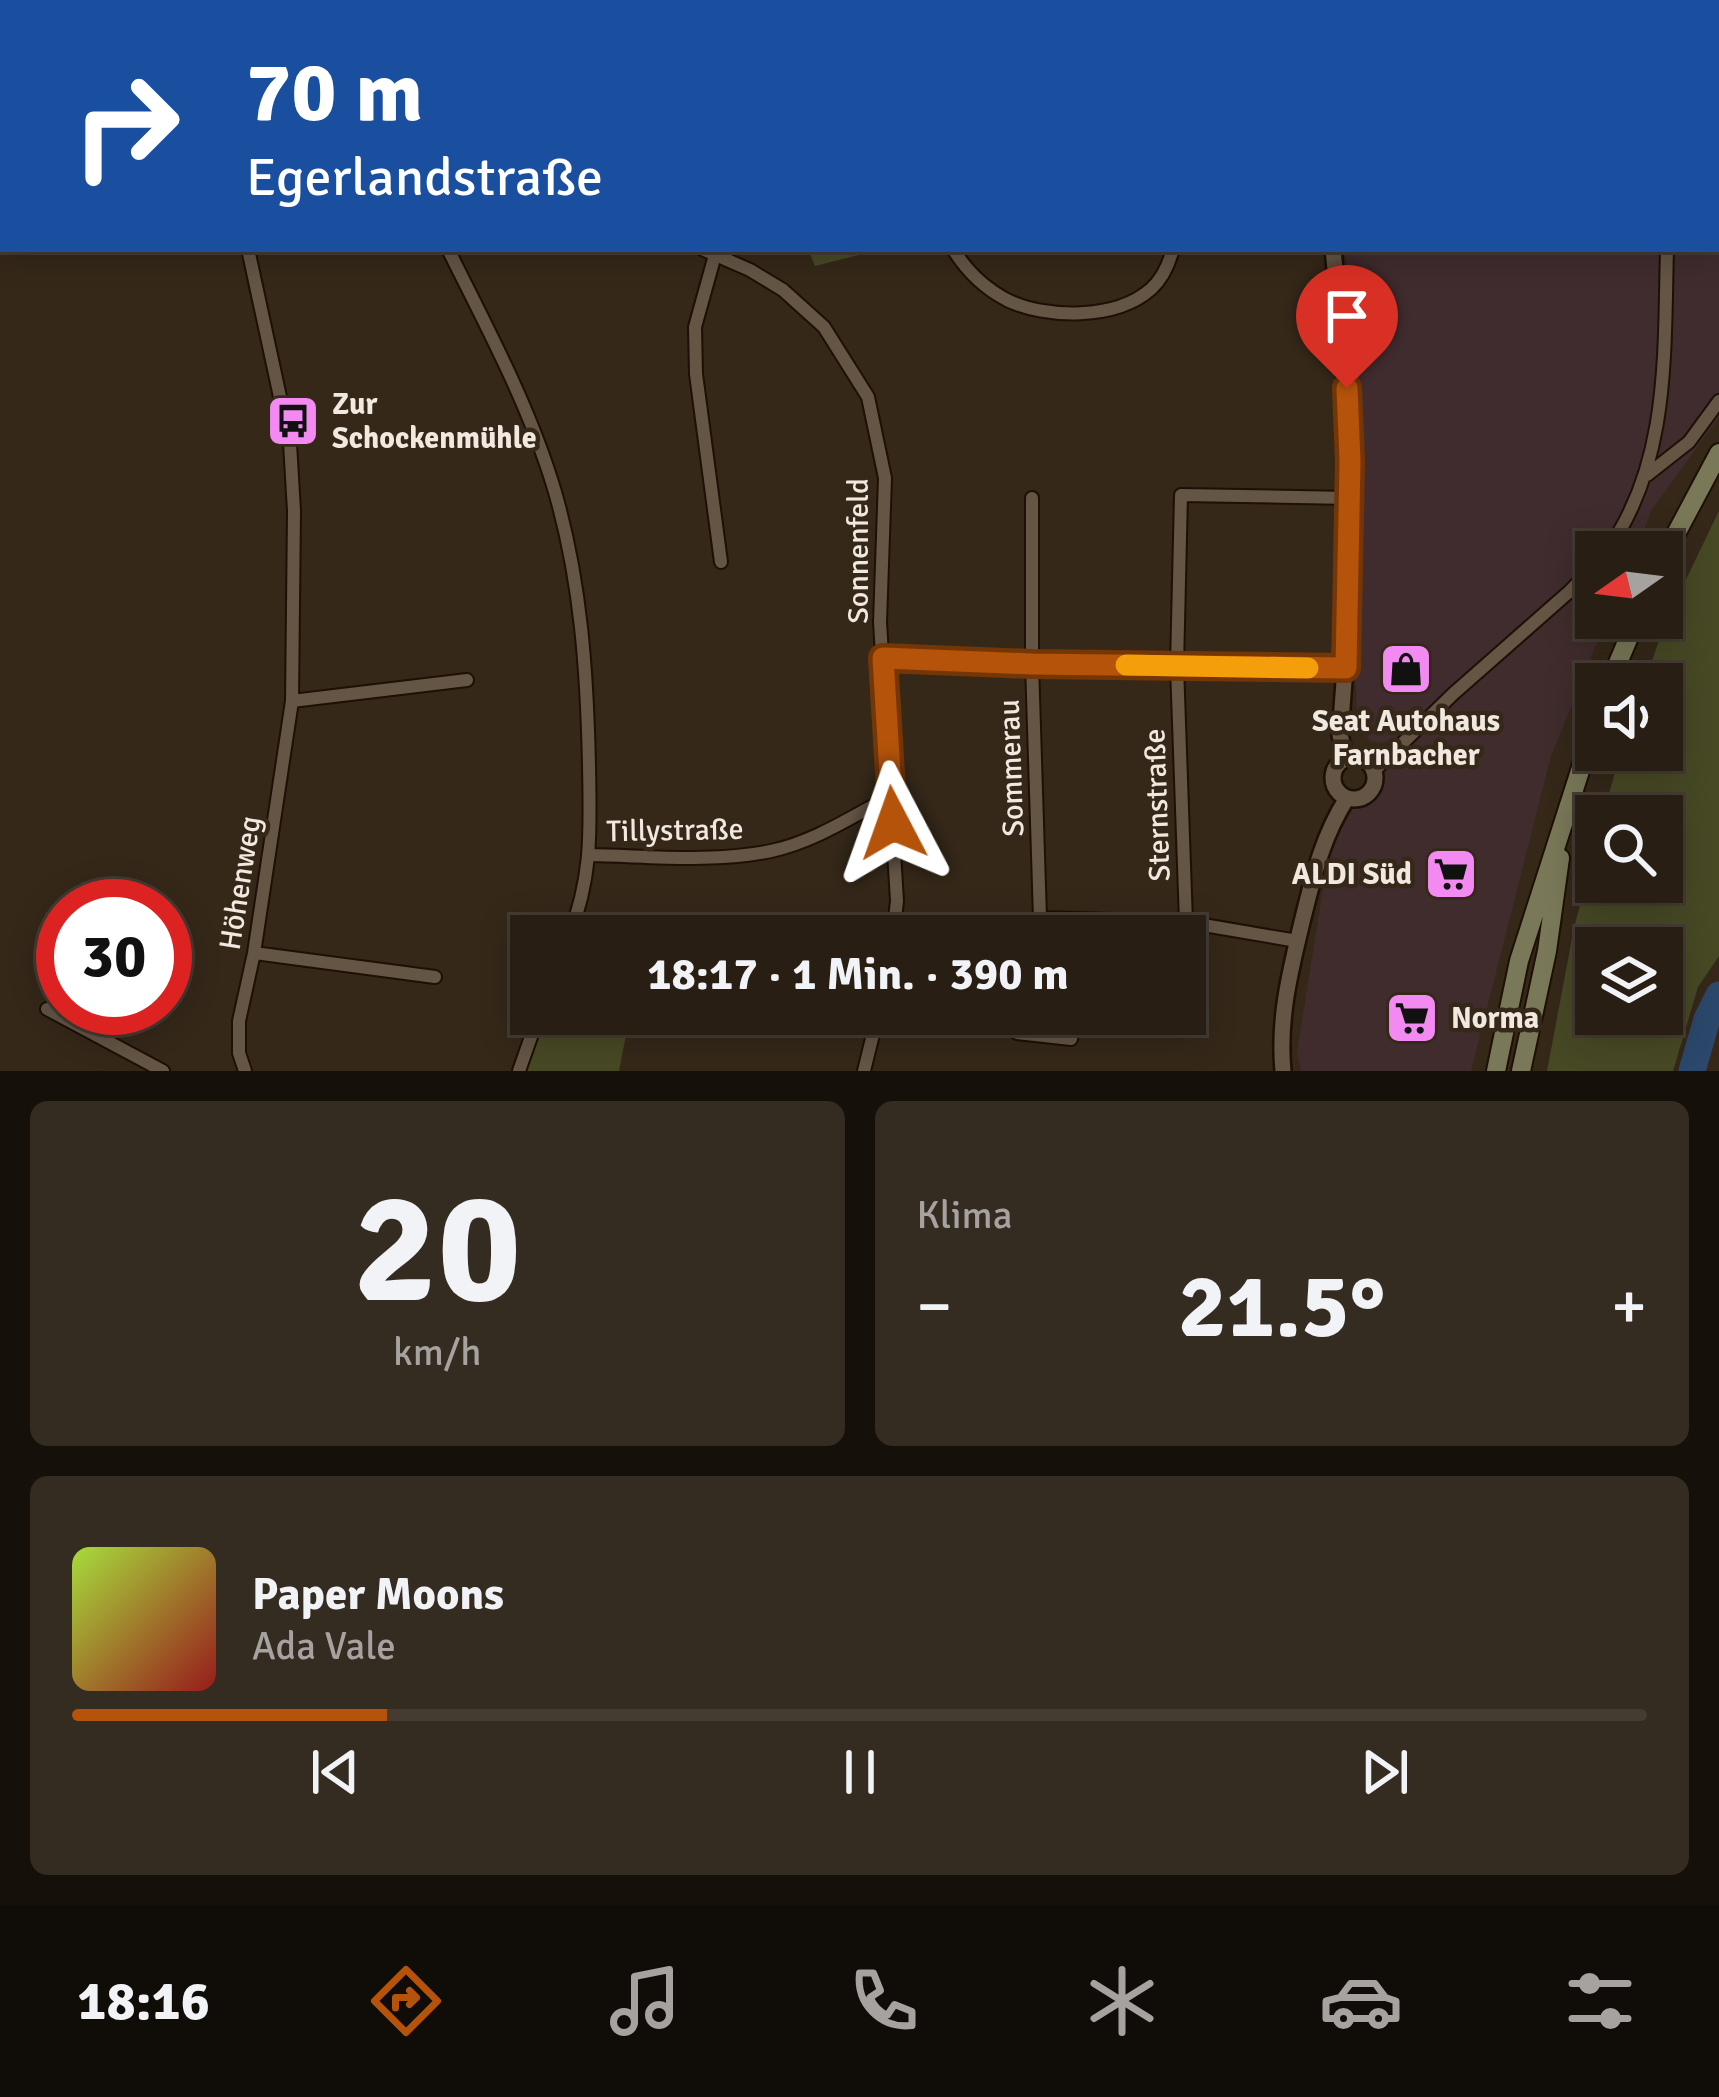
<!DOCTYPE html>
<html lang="de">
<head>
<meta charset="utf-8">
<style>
	:root { --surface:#281e13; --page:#342b21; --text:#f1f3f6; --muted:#a5a2a0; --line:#443c33; --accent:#b45309 }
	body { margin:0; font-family:Signika,sans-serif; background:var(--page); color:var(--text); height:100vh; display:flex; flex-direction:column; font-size:45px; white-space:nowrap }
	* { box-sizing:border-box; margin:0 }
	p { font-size:39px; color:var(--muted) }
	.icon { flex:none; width:66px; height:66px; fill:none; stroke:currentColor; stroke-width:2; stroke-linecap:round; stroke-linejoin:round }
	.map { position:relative; height:1071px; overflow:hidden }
	.details { display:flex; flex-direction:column; gap:30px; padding:30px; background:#16100a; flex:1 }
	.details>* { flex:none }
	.top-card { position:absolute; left:0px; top:0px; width:1719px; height:252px; box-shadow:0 6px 30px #0003,0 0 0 3px var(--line); background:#1a4fa0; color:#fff; overflow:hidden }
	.needle { width:78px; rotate:256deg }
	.tools { position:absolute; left:1575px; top:531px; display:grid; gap:24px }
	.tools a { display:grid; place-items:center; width:108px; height:108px; border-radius:0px; background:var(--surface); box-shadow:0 6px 30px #0003,0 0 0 3px var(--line); font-size:60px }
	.speed { position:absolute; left:36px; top:879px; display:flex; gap:24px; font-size:60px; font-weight:700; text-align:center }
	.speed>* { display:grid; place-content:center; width:156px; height:156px; border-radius:50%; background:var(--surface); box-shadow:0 6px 30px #0003,0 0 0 3px var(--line); line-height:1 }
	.speed .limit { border:18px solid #d22; background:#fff; color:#111 }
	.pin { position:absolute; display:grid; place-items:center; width:102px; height:102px; color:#fff; margin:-123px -51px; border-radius:50% 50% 50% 0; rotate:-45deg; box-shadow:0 0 12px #0007 }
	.pin .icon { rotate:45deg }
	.me { position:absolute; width:132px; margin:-66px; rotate:356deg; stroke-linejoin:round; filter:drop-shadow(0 0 9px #0008) }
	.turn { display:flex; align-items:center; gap:42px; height:252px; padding:0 48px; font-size:54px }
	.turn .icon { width:156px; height:156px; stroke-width:2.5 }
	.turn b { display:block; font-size:84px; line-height:102px }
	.big { font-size:90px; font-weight:700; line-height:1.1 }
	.details .widget { flex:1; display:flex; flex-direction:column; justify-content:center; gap:18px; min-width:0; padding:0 42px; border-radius:18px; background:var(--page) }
	.details .dial { align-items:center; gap:0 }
	.dial b { font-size:156px; line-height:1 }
	.song { display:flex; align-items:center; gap:36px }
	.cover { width:144px; height:144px; border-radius:18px; background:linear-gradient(135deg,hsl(80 70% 55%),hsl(0 70% 35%)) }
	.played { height:12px; border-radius:6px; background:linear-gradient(90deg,var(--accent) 20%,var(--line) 20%) }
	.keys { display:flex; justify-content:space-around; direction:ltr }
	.heat { display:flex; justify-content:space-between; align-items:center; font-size:66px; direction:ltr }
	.details .tiles { flex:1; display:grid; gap:30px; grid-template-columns:1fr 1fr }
	.widget:last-child { grid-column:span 2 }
	.trip { position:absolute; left:510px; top:915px; width:696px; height:120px; border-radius:0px; background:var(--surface); box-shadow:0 6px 30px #0003,0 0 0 3px var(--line); font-weight:700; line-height:120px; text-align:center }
	.menu { display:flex; height:192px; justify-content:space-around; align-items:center; background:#100c08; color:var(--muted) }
	.menu .icon { width:84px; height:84px }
	.menu .selected { color:var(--accent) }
	.menu b { font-size:54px; color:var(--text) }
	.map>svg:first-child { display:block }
</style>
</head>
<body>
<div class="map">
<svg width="1719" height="1071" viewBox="0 0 1719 1071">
	<rect width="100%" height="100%" fill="#352819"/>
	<path fill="#402c2c" d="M1652 509 1635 552H1604Z
		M1596 559V618H1607L1551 756 1471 1071H1301L1297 1052 1329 852 1391 740Z"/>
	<path fill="#402c2f" d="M1286 0H1719V417L1652 509 1604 552H1596V559L1391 740 1381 743 1371 741 1361 731 1357 719 1355 661 1361 417 1345 249H1716V3H1287Z"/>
	<path fill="#474925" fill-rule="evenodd" d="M808 249H883L815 266Z
		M1719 511V956L1698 987 1673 1071H1547L1574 928 1596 844V882H1662V816H1603L1621 750H1662V684H1644L1665 623ZM1596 948H1662V1014H1596Z
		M546 1014H630L619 1071H526Z"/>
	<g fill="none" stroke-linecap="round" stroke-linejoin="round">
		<path stroke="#2b476a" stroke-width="27" d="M1692 1071 1707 1019 1719 995"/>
		<g stroke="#1d1004" stroke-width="16">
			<path id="minor" d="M843 0 845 3
				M1122 0 1123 3
				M1637 0 1638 3
				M204 3 205 0
				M1427 3 1441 0
				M448 249C487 328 530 407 555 492 581 582 587 672 589 765 590 828 593 875 569 936
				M702 249 750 270 783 290 824 327 868 397 885 478 880 622 897 901 893 936
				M953 249C966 270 984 288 1007 300 1046 319 1116 320 1151 289 1162 279 1169 264 1173 249
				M715 255 695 327 696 374 721 562
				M1647 475 1689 442 1719 401
				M1032 498V664L1040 918 1186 922 1297 941
				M1606 552C1670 464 1664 353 1667 249
				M883 658 1032 664 1345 668
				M292 701 467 680
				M1374 771 1453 694 1570 591 1596 564
				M590 855C649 856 713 863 771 851 814 842 853 816 891 796
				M1186 922 1177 666 1181 495 1350 498
				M254 953 435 977
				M47 1009 163 1071
				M1017 1033 1071 1039 1075 1014
				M245 1071 239 1053V1021L254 953 292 701 294 511 290 443 248 249
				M519 1071 539 1014
				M864 1071 878 1014"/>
		</g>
		<g stroke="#1d1004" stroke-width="20">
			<path id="tertiary" d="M1266 0 1267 3
				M1333 249 1350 425 1345 668 1340 735 1346 758
				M1333 778a21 21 0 1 1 42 0a21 21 0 1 1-42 0Z
				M1283 1071C1278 1019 1290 972 1302 922 1313 878 1322 837 1347 798"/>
		</g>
		<g stroke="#1d1004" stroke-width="22">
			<path id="secondary" d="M1662 560 1719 453
				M1609 684 1637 618
				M1496 1071 1519 961 1596 721
				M1521 1071 1547 951 1560 858"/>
		</g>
		<use href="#minor" stroke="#645545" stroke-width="12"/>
		<use href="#tertiary" stroke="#645545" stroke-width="15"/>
		<use href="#secondary" stroke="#797858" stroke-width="18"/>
	</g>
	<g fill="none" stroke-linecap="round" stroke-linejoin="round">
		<g stroke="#753606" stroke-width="30">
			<path id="route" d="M893 823 883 658 1032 664 1346 668 1350 461 1347 388"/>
		</g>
		<use href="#route" stroke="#b45309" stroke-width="21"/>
		<path stroke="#f59e0b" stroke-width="21" d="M1126 665 1308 668"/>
	</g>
	<defs>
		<g id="bus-square" transform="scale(2.7)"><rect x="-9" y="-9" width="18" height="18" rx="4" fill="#f38af2" stroke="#352819"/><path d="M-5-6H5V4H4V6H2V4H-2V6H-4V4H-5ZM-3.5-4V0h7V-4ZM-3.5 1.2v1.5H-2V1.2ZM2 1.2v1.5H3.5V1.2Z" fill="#111"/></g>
		<g id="shop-square" transform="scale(2.7)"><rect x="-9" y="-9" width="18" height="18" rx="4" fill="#f38af2" stroke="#352819"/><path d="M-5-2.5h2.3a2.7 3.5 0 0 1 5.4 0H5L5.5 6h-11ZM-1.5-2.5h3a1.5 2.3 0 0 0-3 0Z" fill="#111"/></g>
		<g id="supermarket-square" transform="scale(2.7)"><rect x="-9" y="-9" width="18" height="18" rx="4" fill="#f38af2" stroke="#352819"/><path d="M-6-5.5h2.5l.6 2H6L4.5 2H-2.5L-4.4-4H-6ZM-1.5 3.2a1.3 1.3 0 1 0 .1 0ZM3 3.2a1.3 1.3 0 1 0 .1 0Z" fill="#111"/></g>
	</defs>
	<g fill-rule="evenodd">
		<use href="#bus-square" x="293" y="421"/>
		<use href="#shop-square" x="1406" y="669"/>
		<use href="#supermarket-square" x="1451" y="874"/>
		<use href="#supermarket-square" x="1412" y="1018"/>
	</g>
	<g text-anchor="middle" stroke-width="9" stroke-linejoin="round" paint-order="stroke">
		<g font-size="30" font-weight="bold" fill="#f1e8df" stroke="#352819" text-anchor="start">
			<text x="332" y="414">Zur<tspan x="332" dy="34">Schockenmühle</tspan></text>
			<text x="1406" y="731" text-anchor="middle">Seat Autohaus<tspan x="1406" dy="34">Farnbacher</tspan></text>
			<text x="1412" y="884" text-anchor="end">ALDI Süd</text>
			<text x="1451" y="1028">Norma</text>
		</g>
		<g font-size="30" fill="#f1e8df" stroke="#352819">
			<text transform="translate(858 551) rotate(-90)" y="10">Sonnenfeld</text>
			<text transform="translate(1011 768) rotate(-92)" y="10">Sommerau</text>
			<text transform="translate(1157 805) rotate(-92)" y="10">Sternstraße</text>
			<text transform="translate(675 830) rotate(-1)" y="10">Tillystraße</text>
			<text transform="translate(240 883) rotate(-81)" y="10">Höhenweg</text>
		</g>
	</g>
</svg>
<div class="tools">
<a><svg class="needle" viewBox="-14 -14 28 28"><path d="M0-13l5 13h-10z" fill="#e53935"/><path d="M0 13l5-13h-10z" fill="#a5a2a0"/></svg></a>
<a><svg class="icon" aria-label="sound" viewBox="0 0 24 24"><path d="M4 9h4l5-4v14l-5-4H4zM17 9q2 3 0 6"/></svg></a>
<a><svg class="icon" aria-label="search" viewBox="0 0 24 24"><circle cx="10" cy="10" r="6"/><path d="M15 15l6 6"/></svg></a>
<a><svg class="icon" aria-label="layers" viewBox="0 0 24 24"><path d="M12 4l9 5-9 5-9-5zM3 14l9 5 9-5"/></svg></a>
</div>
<div class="speed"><div class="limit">30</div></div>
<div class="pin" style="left:1347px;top:388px;background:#d93025"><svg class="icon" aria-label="arrive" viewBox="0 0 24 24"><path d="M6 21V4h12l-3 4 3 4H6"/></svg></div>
<svg class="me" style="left:893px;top:823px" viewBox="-20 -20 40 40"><path d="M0-17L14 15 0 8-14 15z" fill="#b45309" stroke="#fff" stroke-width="4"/></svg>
<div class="trip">18:17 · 1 Min. · 390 m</div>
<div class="top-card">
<div class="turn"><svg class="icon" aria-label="right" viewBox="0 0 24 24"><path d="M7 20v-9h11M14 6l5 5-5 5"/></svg><div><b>70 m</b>Egerlandstraße</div></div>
</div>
</div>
<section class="details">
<div class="tiles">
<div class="widget dial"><b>20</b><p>km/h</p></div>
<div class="widget"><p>Klima</p>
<div class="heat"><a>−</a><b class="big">21.5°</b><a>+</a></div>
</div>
<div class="widget">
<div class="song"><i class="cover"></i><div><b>Paper Moons</b><p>Ada Vale</p></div></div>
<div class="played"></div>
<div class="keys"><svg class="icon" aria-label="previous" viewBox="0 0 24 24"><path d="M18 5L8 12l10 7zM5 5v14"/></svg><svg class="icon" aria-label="pause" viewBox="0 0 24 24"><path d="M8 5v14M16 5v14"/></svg><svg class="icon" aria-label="next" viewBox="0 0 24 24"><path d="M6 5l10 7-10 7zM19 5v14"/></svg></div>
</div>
</div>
</section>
<nav class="menu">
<b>18:16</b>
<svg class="icon selected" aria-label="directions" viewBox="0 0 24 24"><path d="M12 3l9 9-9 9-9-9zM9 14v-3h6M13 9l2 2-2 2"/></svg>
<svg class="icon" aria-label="music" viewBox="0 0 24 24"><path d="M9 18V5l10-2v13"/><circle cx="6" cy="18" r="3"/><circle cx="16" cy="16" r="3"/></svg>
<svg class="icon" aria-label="phone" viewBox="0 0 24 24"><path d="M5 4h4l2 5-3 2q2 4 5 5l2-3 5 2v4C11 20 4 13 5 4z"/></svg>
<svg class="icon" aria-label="climate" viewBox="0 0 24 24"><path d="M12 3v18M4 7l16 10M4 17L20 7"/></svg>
<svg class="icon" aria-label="car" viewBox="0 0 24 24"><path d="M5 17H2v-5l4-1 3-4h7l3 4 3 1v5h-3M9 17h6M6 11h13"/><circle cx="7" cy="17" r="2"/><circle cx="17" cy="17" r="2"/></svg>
<svg class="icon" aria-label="filters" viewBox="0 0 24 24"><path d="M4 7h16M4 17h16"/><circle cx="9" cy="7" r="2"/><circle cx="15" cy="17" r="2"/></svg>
</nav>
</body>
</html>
